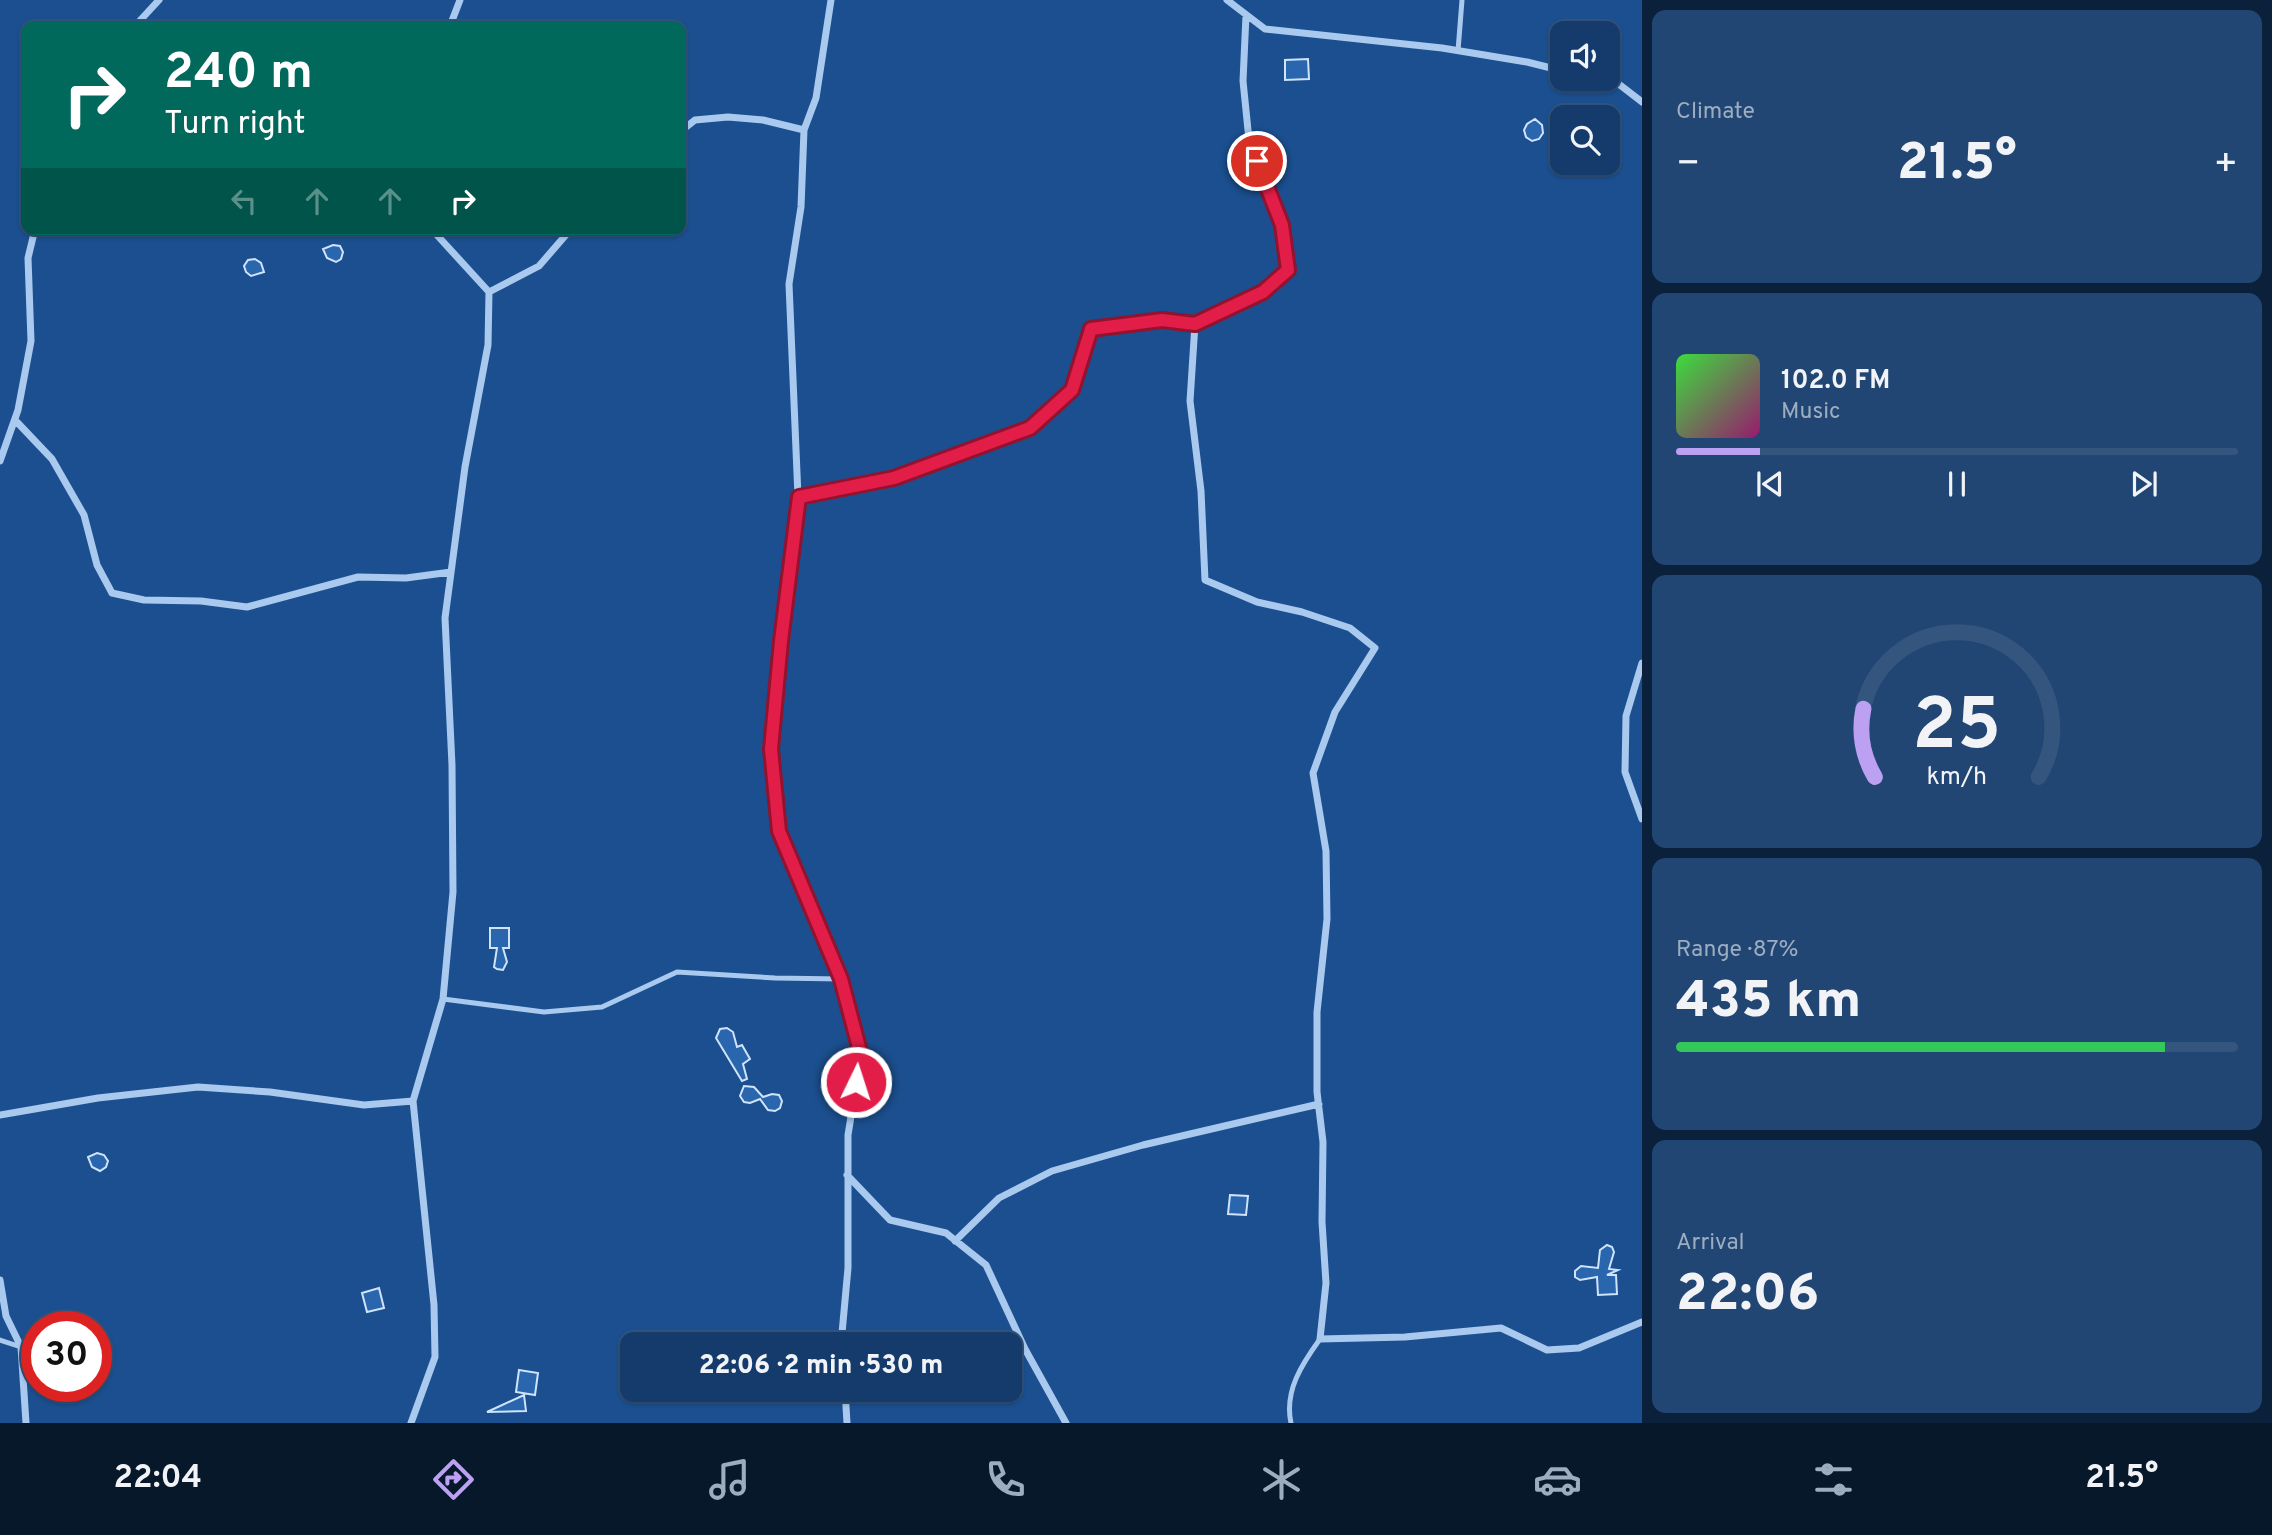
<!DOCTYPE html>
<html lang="en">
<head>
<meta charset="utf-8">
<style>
	:root { --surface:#143b6b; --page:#214673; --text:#f1f3f6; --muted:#9dadc1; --line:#33557e; --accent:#bca0f2 }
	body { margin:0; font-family:Overpass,sans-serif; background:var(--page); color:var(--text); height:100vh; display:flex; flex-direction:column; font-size:26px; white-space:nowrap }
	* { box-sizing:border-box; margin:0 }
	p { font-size:23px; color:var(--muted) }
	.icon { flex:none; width:38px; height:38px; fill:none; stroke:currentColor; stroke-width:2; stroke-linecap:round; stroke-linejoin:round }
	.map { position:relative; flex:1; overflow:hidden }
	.panel { display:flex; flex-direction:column; gap:10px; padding:10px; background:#0b203b; width:630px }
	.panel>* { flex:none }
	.guide { position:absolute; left:21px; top:21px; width:665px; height:214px; border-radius:14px; box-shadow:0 2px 5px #0004,0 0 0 2px var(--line); background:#00695c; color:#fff; overflow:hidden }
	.fabs { position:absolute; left:1550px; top:21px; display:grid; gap:14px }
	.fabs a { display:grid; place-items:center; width:70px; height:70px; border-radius:14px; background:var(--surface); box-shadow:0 2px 5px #0004,0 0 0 2px var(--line); font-size:35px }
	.speed { position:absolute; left:21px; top:1311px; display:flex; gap:14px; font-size:35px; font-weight:700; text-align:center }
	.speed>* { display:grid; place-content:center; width:91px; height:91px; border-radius:50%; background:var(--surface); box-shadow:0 2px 5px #0004,0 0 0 2px var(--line); line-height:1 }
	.speed .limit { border:10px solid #d22; background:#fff; color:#111 }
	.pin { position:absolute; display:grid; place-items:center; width:60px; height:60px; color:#fff; margin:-30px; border:4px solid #fff; border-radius:50%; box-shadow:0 2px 7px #0007 }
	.me { position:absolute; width:77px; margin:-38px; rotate:4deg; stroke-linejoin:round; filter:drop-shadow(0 0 5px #0008) }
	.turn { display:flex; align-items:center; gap:24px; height:147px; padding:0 28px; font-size:32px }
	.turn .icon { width:91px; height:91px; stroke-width:2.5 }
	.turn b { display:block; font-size:49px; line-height:60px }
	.lanes { display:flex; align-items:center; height:66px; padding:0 28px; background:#0003; justify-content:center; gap:35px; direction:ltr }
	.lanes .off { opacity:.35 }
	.big { font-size:52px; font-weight:800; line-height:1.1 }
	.panel .widget { flex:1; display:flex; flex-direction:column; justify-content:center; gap:10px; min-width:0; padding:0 24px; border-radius:14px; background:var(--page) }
	.panel .dial { align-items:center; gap:0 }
	.dial svg { height:182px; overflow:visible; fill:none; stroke:var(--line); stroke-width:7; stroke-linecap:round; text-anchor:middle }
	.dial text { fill:var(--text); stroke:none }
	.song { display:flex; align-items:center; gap:21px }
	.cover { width:84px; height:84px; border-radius:10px; background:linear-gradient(135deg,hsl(120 70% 55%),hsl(320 70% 35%)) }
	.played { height:7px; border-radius:4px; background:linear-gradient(90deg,var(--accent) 15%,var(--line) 15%) }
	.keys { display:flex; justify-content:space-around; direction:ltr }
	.heat { display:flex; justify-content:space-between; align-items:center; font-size:38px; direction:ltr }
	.charge { height:10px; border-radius:5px; background:linear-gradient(90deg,#34c759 87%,var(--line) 0) }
	.trip { position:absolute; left:620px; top:1332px; width:402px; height:70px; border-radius:14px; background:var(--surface); box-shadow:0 2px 5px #0004,0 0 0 2px var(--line); font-weight:800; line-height:70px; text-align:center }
	.tab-bar { display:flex; height:112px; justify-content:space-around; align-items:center; background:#08182b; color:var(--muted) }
	.tab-bar .icon { width:49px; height:49px }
	.tab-bar .current { color:var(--accent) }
	.tab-bar b { font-size:32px; color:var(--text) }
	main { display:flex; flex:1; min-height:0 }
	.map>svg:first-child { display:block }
</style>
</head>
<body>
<main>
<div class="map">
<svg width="1642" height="1423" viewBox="0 0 1642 1423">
	<rect width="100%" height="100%" fill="#1b4f8f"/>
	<path fill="#2a66ad" stroke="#cfe3fa" stroke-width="2" d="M1308 59 1309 79 1285 80V60Z
		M1535 119 1542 125 1543 133 1539 139 1532 141 1526 137 1524 130 1527 124Z
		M333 245 340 246 343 252 341 259 336 262 327 258 323 249Z
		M255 259 261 263 264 272 251 276 246 272 244 266 248 260Z
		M490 928H509V948H503L507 962 503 970 497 969 494 967 497 948H490Z
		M727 1028 733 1032 737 1047 742 1045 750 1059 743 1064 747 1079 742 1081 716 1038 720 1029Z
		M744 1086 754 1087 763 1097 772 1094 779 1095 782 1101 780 1108 775 1111 768 1110 760 1099 750 1103 744 1102 740 1096Z
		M97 1153 104 1155 108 1161 106 1167 100 1171 92 1167 88 1157Z
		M1230 1195 1248 1196 1246 1215 1228 1214Z
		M1607 1245 1612 1247 1614 1252 1609 1269 1618 1270 1607 1275H1616L1617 1294 1598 1295 1597 1277 1580 1280 1575 1277V1271L1581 1266 1598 1268 1600 1250Z
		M379 1288 384 1308 367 1312 362 1293Z
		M519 1370 538 1373 535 1395 516 1392Z
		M524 1395 526 1411 487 1412Z"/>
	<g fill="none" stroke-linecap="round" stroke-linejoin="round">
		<path stroke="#a9c9ee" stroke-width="5" d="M1458 51 1462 0
			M443 999 544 1012 602 1007 677 972 775 978 841 979
			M0 1340 21 1347
			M1291 1423C1284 1391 1302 1364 1320 1339"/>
		<path stroke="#a9c9ee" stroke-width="7" d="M831 0 816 98 804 130 801 207 789 284 798 497 781 641 771 749 779 831 841 979 861 1055 848 1135V1268L841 1344
			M1227 0 1265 29 1442 48 1527 62 1563 71
			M135 26 159 0
			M450 26 460 0
			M1595 79 1620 85 1642 102
			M681 131 695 120 728 117 763 120 804 130
			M489 292 539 266 571 229
			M1195 324 1190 401 1201 491 1205 580 1257 602 1302 612 1350 628 1375 648 1335 712 1313 773 1326 851 1327 919 1317 1012V1092L1323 1142 1322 1222 1326 1283 1320 1339 1405 1337 1501 1328 1547 1350 1579 1348 1642 1322
			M15 420 52 459 84 515 97 565 112 593 144 600 201 601 247 607 358 577 406 578 451 572
			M0 461 18 410 31 341 28 258 35 229
			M798 497 894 478 1030 428 1072 390 1091 329 1162 321 1195 324 1263 292 1288 270 1282 224 1249 140 1243 81 1246 15
			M1642 663 1626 716 1625 772 1642 819
			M0 1115 98 1098 198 1087 270 1092 364 1105 413 1101
			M847 1175 890 1220 946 1233 986 1265 1025 1349 1066 1423
			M955 1241 999 1198 1052 1171 1143 1145 1319 1104
			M0 1280 6 1316 21 1347 26 1423
			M845 1390 847 1423
			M411 1423 435 1357 434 1305 413 1101 443 999 453 892 452 765 445 618 465 467 488 345 489 292 436 234 434 229"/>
	</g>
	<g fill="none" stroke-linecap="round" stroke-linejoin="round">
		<g stroke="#92132f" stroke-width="18">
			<path id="route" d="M856 1082 861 1055 841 979 779 831 771 749 781 641 799 497 894 478 1030 428 1072 390 1091 329 1162 320 1195 324 1263 292 1288 270 1282 225 1257 161"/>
		</g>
		<use href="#route" stroke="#e11d48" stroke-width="12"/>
	</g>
</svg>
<div class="fabs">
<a><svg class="icon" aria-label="sound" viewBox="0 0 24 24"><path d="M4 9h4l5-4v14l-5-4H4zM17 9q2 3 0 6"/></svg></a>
<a><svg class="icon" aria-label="search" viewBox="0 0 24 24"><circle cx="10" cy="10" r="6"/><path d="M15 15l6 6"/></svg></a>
</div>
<div class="speed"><div class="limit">30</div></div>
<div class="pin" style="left:1257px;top:161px;background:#d93025"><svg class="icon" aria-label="arrive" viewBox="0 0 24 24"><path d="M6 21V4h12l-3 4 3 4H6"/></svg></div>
<svg class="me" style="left:856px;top:1082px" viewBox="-20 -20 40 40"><circle r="17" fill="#e11d48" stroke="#fff" stroke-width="3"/><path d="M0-11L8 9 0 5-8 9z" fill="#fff"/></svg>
<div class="trip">22:06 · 2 min · 530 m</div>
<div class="guide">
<div class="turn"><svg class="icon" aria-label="right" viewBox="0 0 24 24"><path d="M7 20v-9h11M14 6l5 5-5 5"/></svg><div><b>240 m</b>Turn right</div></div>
<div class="lanes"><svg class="icon off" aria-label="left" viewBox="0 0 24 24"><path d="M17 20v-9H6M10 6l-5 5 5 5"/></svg><svg class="icon off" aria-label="ahead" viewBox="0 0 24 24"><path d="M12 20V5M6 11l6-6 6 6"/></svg><svg class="icon off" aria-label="ahead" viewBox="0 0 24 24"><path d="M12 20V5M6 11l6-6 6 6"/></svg><svg class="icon" aria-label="right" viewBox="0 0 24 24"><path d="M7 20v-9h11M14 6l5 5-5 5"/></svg></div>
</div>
</div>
<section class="panel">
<div class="widget"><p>Climate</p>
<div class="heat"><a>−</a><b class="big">21.5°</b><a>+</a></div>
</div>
<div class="widget">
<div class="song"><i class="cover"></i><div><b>102.0 FM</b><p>Music</p></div></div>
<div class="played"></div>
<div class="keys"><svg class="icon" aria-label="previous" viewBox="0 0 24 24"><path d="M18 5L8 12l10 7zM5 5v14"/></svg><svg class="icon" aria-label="pause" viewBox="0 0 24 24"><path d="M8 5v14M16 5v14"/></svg><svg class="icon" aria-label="next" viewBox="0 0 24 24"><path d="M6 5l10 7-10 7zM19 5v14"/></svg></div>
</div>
<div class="widget dial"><svg viewBox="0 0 100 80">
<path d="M14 69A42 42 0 1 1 86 69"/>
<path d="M14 69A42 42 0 0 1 9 39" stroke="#bca0f2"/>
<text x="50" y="56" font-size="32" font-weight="700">25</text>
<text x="50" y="72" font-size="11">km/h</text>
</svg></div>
<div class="widget"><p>Range · 87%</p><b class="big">435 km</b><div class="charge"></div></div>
<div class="widget"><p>Arrival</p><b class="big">22:06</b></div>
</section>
</main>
<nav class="tab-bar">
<b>22:04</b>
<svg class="icon current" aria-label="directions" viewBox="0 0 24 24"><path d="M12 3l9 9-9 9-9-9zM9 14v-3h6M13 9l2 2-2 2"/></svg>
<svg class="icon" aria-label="music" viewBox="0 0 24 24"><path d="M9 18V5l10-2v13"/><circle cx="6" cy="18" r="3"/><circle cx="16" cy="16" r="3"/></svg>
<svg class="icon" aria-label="phone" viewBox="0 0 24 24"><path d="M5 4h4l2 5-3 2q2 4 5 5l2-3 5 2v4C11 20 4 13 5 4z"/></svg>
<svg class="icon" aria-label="climate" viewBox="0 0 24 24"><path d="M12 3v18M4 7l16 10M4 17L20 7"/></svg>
<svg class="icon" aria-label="car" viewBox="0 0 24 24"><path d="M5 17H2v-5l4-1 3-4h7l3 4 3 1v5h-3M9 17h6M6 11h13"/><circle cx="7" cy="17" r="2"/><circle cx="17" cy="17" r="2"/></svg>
<svg class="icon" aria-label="filters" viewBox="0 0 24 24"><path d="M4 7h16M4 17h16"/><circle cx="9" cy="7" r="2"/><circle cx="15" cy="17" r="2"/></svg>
<b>21.5°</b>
</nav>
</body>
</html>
